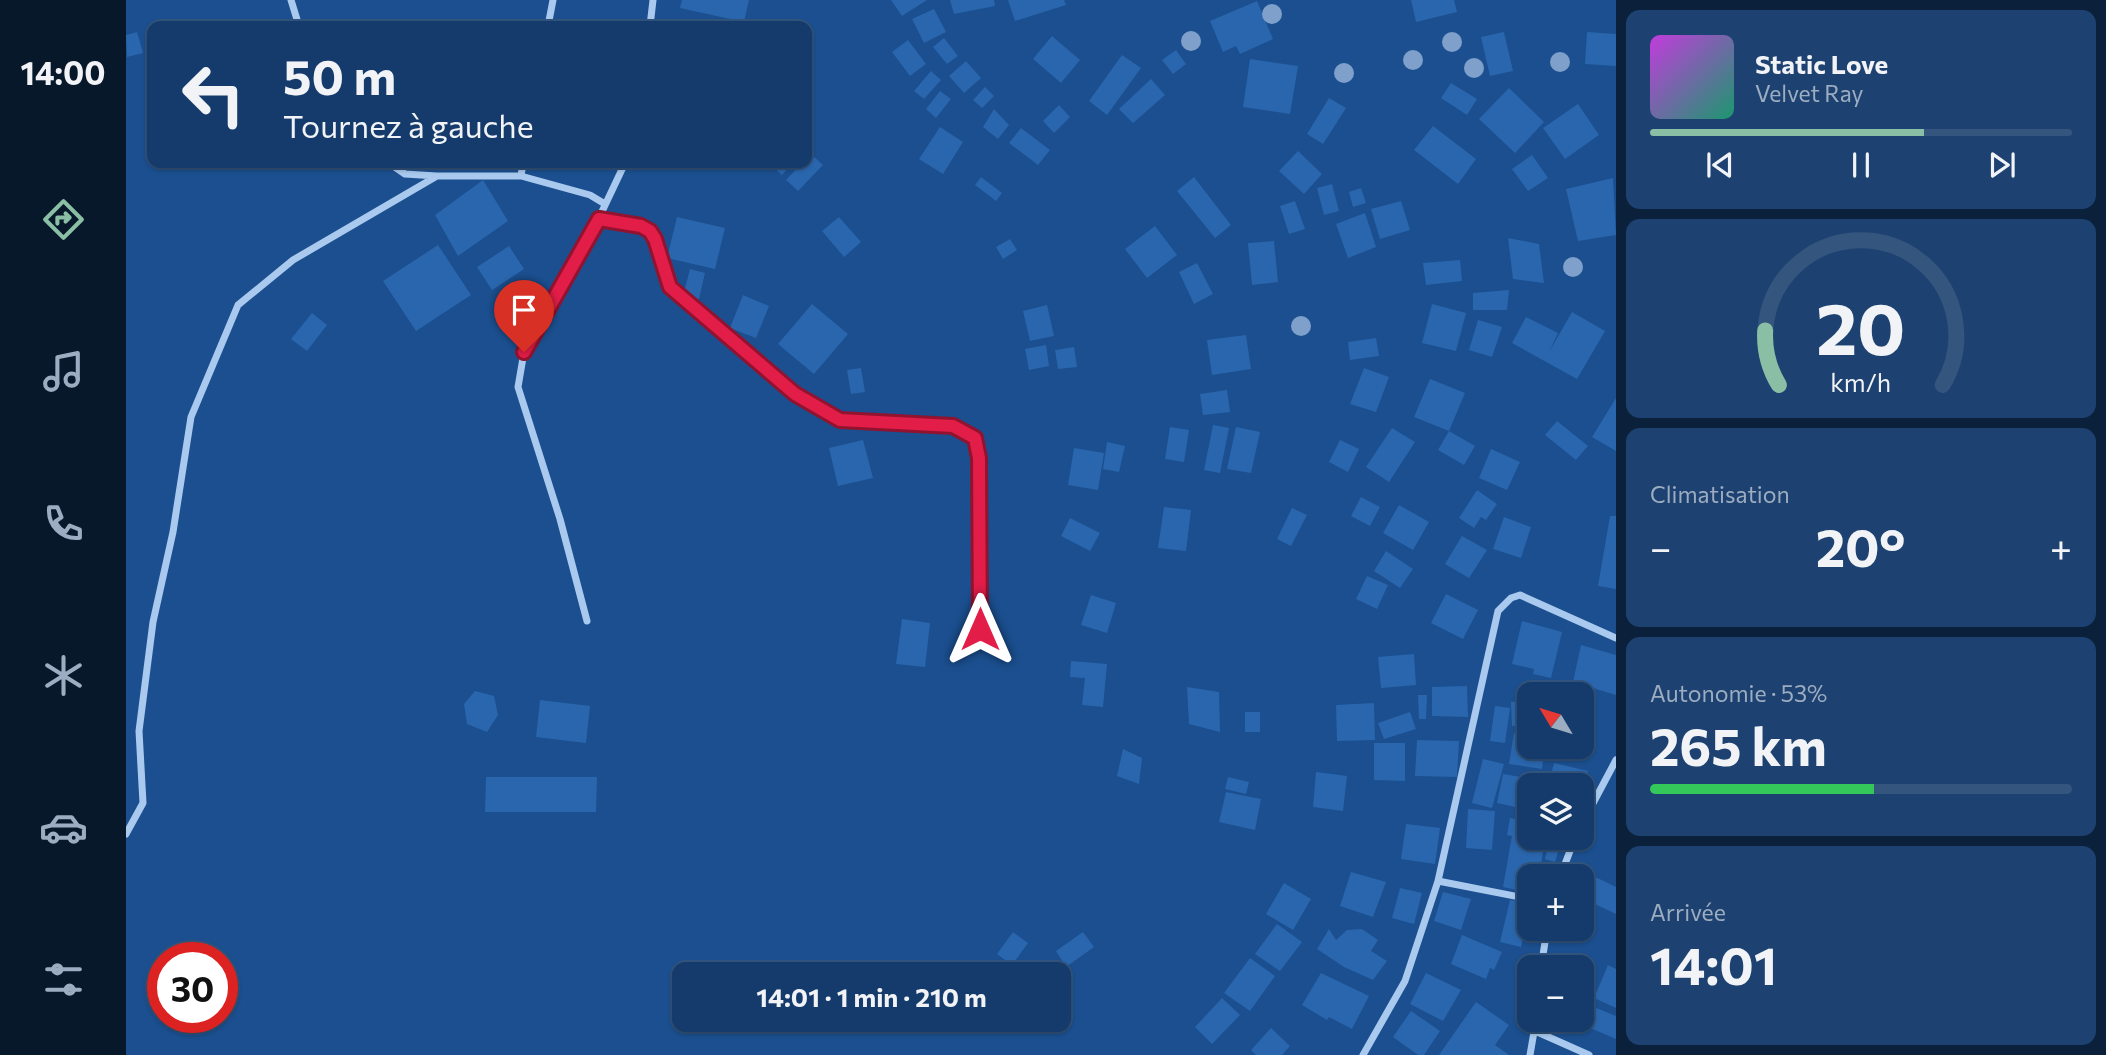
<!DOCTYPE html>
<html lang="fr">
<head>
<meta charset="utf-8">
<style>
	:root { --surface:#143b6b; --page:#1d4271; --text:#f1f3f6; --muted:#9dadc1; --line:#33557e; --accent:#8abfa5 }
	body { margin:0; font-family:Commissioner,sans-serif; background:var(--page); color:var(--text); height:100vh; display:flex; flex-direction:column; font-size:26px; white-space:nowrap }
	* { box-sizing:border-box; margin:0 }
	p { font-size:23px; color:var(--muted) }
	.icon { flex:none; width:38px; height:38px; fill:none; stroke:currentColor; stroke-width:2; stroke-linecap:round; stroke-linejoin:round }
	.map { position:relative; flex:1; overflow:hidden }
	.side { display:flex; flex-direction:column; gap:10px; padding:10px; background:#0b203b; width:490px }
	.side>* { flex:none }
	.banner { position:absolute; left:21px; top:21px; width:665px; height:147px; border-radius:14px; box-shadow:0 2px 5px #0004,0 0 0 2px var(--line); background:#143b6b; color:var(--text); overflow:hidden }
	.needle { width:46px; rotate:308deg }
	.tools { position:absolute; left:1391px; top:682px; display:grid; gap:14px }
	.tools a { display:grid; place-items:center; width:77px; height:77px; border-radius:14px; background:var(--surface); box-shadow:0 2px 5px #0004,0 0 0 2px var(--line); font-size:35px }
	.speed { position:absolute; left:21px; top:942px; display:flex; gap:14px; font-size:35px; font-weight:700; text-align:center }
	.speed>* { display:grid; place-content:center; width:91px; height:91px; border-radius:50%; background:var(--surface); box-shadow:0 2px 5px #0004,0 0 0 2px var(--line); line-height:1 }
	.speed .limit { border:10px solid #d22; background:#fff; color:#111 }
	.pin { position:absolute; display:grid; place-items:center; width:60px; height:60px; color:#fff; margin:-72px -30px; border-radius:50% 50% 50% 0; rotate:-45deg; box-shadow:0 0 7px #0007 }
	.pin .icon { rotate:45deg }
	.me { position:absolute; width:77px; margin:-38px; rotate:0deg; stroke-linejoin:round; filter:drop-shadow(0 0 5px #0008) }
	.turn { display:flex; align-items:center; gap:24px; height:147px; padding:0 21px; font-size:32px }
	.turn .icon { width:91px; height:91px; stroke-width:2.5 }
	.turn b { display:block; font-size:49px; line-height:60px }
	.big { font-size:52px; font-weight:700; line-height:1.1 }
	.side .tile { flex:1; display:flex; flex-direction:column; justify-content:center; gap:10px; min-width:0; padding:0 24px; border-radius:14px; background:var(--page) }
	.side .dial { align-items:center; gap:0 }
	.dial svg { height:182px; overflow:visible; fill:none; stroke:var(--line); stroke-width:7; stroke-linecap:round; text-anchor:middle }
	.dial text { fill:var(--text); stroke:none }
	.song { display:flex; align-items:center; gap:21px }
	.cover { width:84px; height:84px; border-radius:10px; background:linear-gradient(135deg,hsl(290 70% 55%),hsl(160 70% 35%)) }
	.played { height:7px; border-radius:4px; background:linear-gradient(90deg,var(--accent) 65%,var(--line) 65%) }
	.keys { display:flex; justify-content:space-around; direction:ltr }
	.heat { display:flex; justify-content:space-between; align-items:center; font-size:38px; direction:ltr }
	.charge { height:10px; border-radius:5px; background:linear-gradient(90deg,#34c759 53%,var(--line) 0) }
	.trip { position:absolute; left:546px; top:962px; width:399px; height:70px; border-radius:14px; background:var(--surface); box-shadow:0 2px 5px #0004,0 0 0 2px var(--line); font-weight:700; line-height:70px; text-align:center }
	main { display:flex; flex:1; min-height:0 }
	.tab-bar { display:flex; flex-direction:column; width:126px; justify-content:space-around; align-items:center; background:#08182b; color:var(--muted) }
	.tab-bar .icon { width:49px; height:49px }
	.tab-bar .selected { color:var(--accent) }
	.tab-bar b { font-size:32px; color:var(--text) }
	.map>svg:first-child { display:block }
</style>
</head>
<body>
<main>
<nav class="tab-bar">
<b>14:00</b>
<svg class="icon selected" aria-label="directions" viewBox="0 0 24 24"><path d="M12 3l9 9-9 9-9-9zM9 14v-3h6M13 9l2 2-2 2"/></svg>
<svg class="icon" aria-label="music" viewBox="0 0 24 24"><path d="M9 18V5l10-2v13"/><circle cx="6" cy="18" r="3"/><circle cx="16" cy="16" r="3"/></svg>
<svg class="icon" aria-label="phone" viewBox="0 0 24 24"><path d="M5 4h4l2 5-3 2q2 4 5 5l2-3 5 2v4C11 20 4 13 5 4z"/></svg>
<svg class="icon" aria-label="climate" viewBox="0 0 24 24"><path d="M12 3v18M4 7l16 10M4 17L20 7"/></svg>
<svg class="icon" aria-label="car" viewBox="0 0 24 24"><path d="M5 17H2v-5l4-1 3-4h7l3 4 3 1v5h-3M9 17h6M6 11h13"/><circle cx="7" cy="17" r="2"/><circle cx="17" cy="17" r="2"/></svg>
<svg class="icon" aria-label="filters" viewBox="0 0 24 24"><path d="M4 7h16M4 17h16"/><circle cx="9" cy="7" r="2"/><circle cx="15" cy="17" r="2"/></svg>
</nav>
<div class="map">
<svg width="1490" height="1055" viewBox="0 0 1490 1055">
	<rect width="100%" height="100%" fill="#1b4f8f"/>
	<path fill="#2a66ad" d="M556 0H623L618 22 554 8Z
		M765 0H801L776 16Z
		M824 0H868L869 6 828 14Z
		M882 0H938L940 5 889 21Z
		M1285 0H1328L1331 12 1290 22Z
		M1131 1 1147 39 1114 54 1110 46 1097 52 1084 21Z
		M808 9 820 32 798 43 786 19Z
		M11 32 17 53 1 57 0 35Z
		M1378 32 1387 71 1364 76 1355 37Z
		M1461 32 1490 34V66L1459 64Z
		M926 36 954 60 935 83 907 59Z
		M818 38 832 56 821 64 807 47Z
		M782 40 800 64 784 76 766 52Z
		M1050 50 1060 64 1047 74 1036 60Z
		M996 55 1015 68 981 115 963 101Z
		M1124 59 1172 66 1164 114 1117 107Z
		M840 61 855 78 838 93 823 76Z
		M805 71 815 80 798 99 788 91Z
		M1025 79 1039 95 1007 123 993 109Z
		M1325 83 1351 99 1341 115 1315 98Z
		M859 87 868 96 856 108 847 100Z
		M1383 88 1418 122 1389 153 1353 119Z
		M814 91 825 99 810 118 800 109Z
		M1203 98 1220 108 1197 144 1181 134Z
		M1452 104 1473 135 1439 159 1417 128Z
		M933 105 944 117 928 133 917 121Z
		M868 109 883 125 872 139 857 127Z
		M1307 126 1350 159 1332 184 1288 150Z
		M814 127 837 142 817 174 793 159Z
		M895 128 924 150 912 165 883 143Z
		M1172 151 1196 174 1178 194 1153 171Z
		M685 154 697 165 672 191 660 180 676 163H681Z
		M1406 155 1422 178 1402 191 1386 169Z
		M643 163H667L656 175Z
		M855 177 876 193 870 201 849 185Z
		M1068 177 1105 225 1089 238 1051 191Z
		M1487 178 1490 235 1452 241 1440 189Z
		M357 180 382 221 332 256 309 215Z
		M1206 184 1213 211 1198 215 1191 188Z
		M1235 188 1240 203 1227 207 1223 192Z
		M1169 201 1179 229 1163 234 1154 206Z
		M1275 201 1284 230 1254 239 1245 209Z
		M1239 213 1250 247 1222 258 1210 224Z
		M551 217 599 228 589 269 541 258Z
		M713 217 735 242 718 257 696 231Z
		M1029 226 1051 255 1021 278 999 249Z
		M1382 238 1413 244 1418 283 1387 279Z
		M884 239 891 250 877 259 870 247Z
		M1148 241 1152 282 1126 285 1122 243Z
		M312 245 345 295 290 331 257 281Z
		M383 246 398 269 366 290 351 267Z
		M1334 260 1336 281 1300 285 1297 263Z
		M1071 263 1087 294 1068 304 1053 272Z
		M564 269 579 273 573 299 557 296Z
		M1383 290 1381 310H1347V293Z
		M617 295 643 306 630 338 604 328Z
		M686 304 722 334 688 374 652 344Z
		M1306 304 1340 313 1330 351 1296 343Z
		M921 305 928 336 904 341 897 311Z
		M1446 312 1479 331 1451 379 1386 343 1400 317 1432 333 1423 352Z
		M186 313 201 325 181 351 165 339Z
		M1352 320 1376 327 1366 357 1343 350Z
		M1120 335 1125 369 1086 375 1081 340Z
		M1250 338 1253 356 1224 360 1222 342Z
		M920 345 923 366 903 370 899 349Z
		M948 347 951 367 932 369 929 350Z
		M735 368 739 392 725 394 721 370Z
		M1238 368 1263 377 1250 412 1224 404Z
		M1304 379 1339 393 1323 431 1288 417Z
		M1101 390 1104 412 1077 415 1074 394Z
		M1490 398V451L1466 437Z
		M1431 421 1462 446 1450 460 1419 435Z
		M1087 425 1103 428 1094 473 1078 470Z
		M1044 427 1063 430 1058 462 1039 459Z
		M1110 427 1134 432 1125 473 1101 469Z
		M1266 428 1289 442 1263 482 1240 467Z
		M1323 431 1349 446 1338 465 1312 450Z
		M737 440 747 478 712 486 703 448Z
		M1214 440 1233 449 1222 472 1203 462Z
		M981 442 999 446 993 472 977 469Z
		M948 448 978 453 972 490 942 485Z
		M1365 449 1394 462 1381 490 1353 478Z
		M1351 490 1371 504 1360 520 1355 517 1348 528 1333 518Z
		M1235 497 1254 507 1244 526 1225 516Z
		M1273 505 1303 522 1287 550 1257 533Z
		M1038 507 1065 510 1060 551 1032 548Z
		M1166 508 1181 515 1165 546 1151 539Z
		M1484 516H1490V589L1472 586Z
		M1378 517 1405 527 1395 558 1367 549Z
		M944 518 974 533 964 551 935 536Z
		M1336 536 1361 550 1343 578 1319 564Z
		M1260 551 1287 569 1274 588 1248 571Z
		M1241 576 1262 585 1251 609 1230 599Z
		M1320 594 1352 610 1337 639 1305 623Z
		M965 595 990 603 981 633 955 625Z
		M776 619 804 623 799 667 770 664Z
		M1396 621 1436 632 1425 678 1407 674 1408 669 1386 664Z
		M1455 645 1490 655V695L1447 682Z
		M1288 654 1290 685 1255 688 1252 657Z
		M945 661 981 664 977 707 956 705 959 678 944 677Z
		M1341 686 1342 717 1306 716V687Z
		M1061 687 1093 692 1094 732 1063 724Z
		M349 691 368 696 372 715 361 732 341 724 338 704Z
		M1292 695H1301L1300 719H1293Z
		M414 700 464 706 460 743 410 737Z
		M1385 702H1404V725L1386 726Z
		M1248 703 1249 740 1211 741 1210 705Z
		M1369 706 1384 708 1379 743 1364 741Z
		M1119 712H1134V732H1119Z
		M1284 712 1290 729 1258 739 1252 723Z
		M1388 733 1404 736V747H1419L1416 769 1383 764Z
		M1291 740 1333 741 1331 777 1289 776Z
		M1248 743H1279V781L1248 780Z
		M1425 747H1441V758L1424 757Z
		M997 749 1016 758 1013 784 991 776Z
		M1357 759 1378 764 1366 808 1346 803Z
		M1428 763 1462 771 1458 786 1424 779Z
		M1190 772 1221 776 1217 811 1187 807Z
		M1377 774 1401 778 1394 808 1371 803Z
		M360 777H471L470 812H359Z
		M1102 777 1123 782 1120 794 1099 789Z
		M1100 792 1135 799 1129 830 1093 822Z
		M1342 809 1369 811 1366 850 1340 848Z
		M1384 818 1401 822 1398 835 1404 838 1419 839 1413 877H1404V893L1377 887 1386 836 1381 835Z
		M1280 824 1314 828 1309 864 1275 859Z
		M1423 842 1434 845 1429 862 1419 859Z
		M1457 871 1490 887V914L1456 898 1455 877Z
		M1225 872 1260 882 1247 917 1214 906Z
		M1158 883 1185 899 1167 930 1140 914Z
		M1274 888 1296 893 1288 924 1266 918Z
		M1317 892 1345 899 1335 930 1308 921Z
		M1384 900 1404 903 1395 947 1374 942Z
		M1151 924 1176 942 1154 971 1129 954Z
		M1203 929 1210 940 1221 930 1236 929 1252 940 1245 951 1261 961 1247 980 1218 967 1191 949Z
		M887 932 902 943 886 965 871 954Z
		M957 932 968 947 940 967 930 951Z
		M1336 935 1376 952 1368 970 1364 968 1360 979 1325 964Z
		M1124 958 1149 976 1124 1011 1098 993Z
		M1482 965 1490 969V1008L1468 998Z
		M1195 973 1243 996 1226 1029 1203 1017 1201 1020 1176 1005Z
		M1300 973 1335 990 1317 1021 1284 1004Z
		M1096 998 1114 1015 1086 1044 1069 1027Z
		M1350 1002 1383 1025 1369 1045 1383 1055H1313Z
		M1463 1005 1490 1016V1039L1455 1024Z
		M1285 1011 1314 1031 1298 1055H1292L1267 1037Z
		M1145 1028 1164 1046 1156 1055H1130L1125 1050Z"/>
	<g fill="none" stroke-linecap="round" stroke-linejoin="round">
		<path stroke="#a9c9ee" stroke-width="7" d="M165 0 173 26
			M422 26 427 0
			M524 26 527 0
			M263 163 279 174 311 176
			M397 163 395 176 464 195 479 204
			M473 219 515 226 524 231 529 239 544 287 669 394 714 420 827 426 849 438 853 458 854 629
			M461 621 434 519 392 387 398 352 463 239 499 163
			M1456 824 1490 760
			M0 834 17 803 13 731 27 622 47 532 65 417 112 305 167 260 311 176H395
			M1434 877 1449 838
			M1312 881 1404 899
			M1415 968 1421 929
			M1409 1031 1463 1055
			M1237 1055 1279 981 1312 881 1372 611 1385 598 1394 595 1490 638
			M1404 1055 1410 1020"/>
	</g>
	<g fill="#7ea0ca">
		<circle cx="1146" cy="14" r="10"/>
		<circle cx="1065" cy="41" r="10"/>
		<circle cx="1326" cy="42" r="10"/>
		<circle cx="1287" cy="60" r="10"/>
		<circle cx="1434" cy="62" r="10"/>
		<circle cx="1348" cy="68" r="10"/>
		<circle cx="1218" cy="73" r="10"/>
		<circle cx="1447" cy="267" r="10"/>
		<circle cx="1175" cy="326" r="10"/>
	</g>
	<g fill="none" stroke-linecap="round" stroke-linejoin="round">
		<g stroke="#92132f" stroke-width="18">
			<path id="route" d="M398 352 473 219 515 226 524 231 529 239 544 287 669 394 714 420 827 426 849 438 853 458 854 629"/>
		</g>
		<use href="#route" stroke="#e11d48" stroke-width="12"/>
	</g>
</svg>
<div class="tools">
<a><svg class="needle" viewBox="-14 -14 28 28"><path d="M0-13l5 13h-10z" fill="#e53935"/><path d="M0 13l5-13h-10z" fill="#9dadc1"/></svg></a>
<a><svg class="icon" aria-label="layers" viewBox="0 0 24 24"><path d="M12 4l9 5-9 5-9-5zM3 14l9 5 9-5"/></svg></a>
<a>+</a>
<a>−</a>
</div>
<div class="speed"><div class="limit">30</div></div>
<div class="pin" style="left:398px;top:352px;background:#d93025"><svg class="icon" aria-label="arrive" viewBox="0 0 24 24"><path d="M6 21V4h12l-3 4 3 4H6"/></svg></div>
<svg class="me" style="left:854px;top:629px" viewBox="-20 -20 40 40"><path d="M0-17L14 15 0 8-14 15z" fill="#e11d48" stroke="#fff" stroke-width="4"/></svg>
<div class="trip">14:01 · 1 min · 210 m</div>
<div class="banner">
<div class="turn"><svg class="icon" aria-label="left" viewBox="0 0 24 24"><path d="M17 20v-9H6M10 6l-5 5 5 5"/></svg><div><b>50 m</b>Tournez à gauche</div></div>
</div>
</div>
<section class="side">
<div class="tile">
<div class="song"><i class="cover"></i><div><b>Static Love</b><p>Velvet Ray</p></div></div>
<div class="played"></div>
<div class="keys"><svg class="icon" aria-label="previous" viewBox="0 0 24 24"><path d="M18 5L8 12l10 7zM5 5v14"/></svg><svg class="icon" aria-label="pause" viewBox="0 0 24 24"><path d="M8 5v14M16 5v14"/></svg><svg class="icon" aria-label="next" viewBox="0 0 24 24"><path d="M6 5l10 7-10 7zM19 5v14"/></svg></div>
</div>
<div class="tile dial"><svg viewBox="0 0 100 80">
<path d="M14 69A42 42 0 1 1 86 69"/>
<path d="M14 69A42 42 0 0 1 8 45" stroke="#8abfa5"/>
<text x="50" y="56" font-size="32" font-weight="700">20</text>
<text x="50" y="72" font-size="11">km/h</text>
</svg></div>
<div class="tile"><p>Climatisation</p>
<div class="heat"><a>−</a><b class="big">20°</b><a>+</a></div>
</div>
<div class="tile"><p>Autonomie · 53%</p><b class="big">265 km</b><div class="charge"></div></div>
<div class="tile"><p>Arrivée</p><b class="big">14:01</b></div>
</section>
</main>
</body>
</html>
